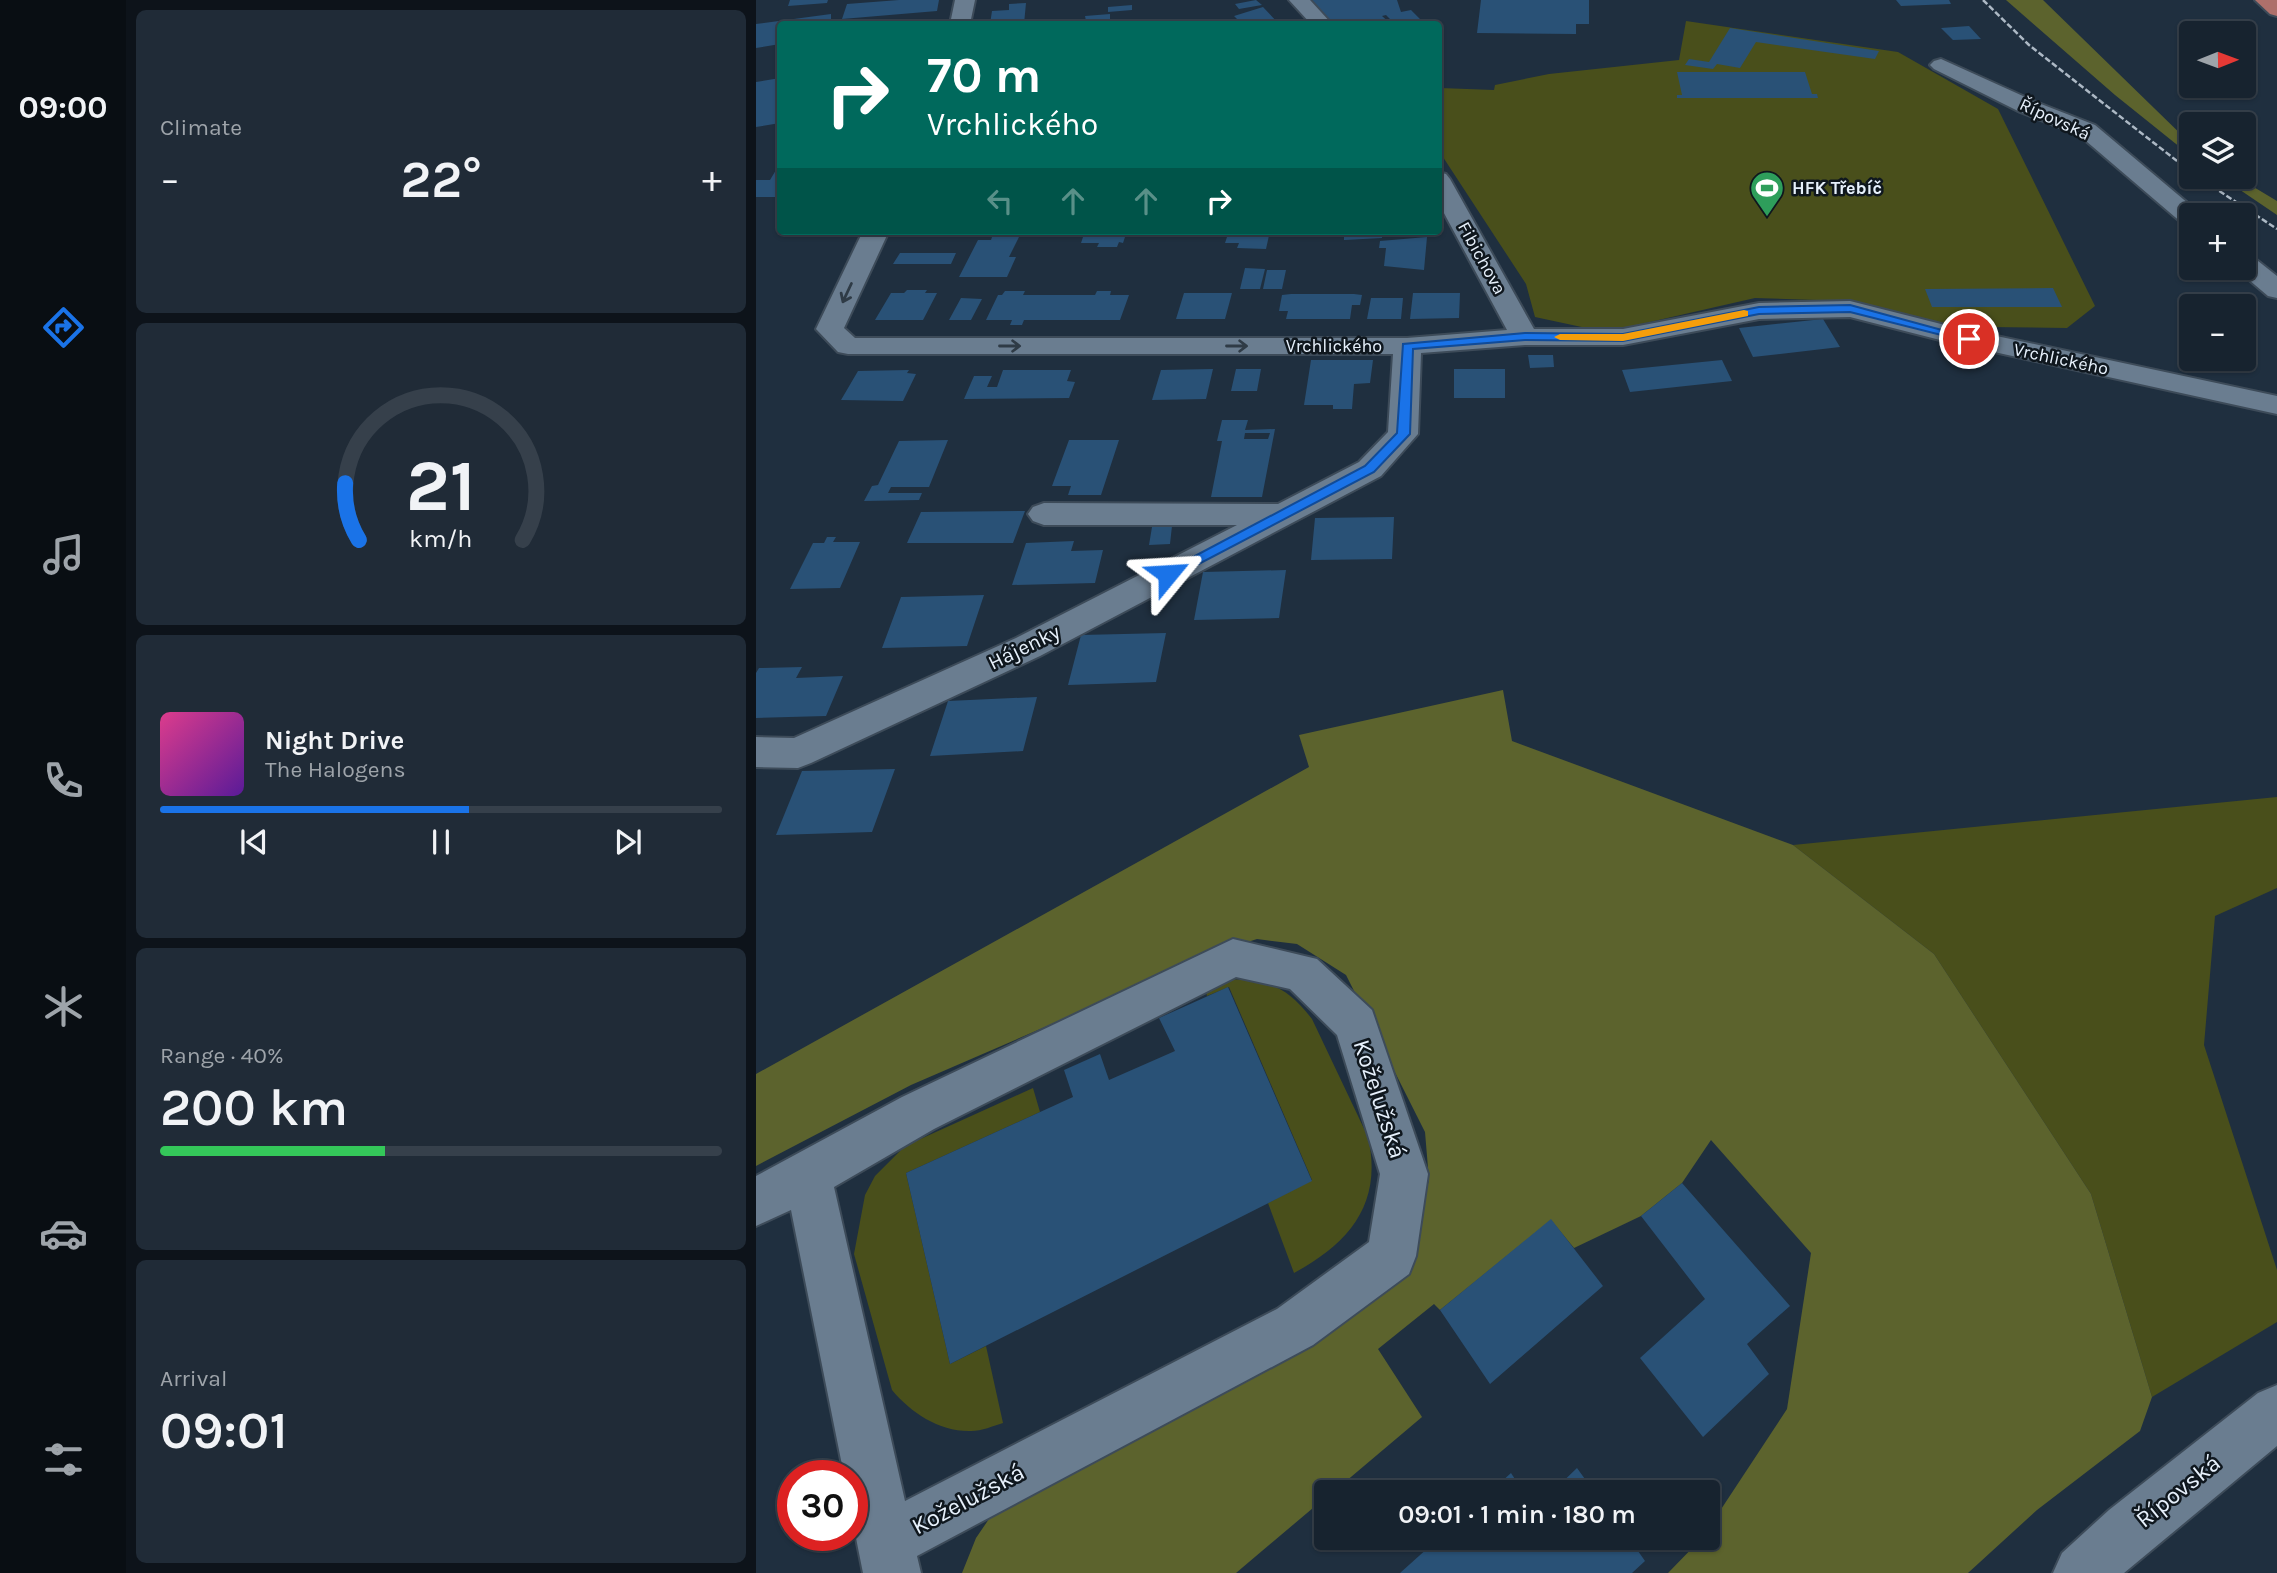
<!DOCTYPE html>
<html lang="en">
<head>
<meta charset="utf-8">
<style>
	:root { --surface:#17232f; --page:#202b37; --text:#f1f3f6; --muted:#9ea4aa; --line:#36404b; --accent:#1a73e8 }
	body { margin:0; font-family:Karla,sans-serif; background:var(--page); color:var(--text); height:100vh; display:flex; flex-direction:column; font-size:26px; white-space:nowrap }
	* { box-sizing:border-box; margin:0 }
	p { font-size:23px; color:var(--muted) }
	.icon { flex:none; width:38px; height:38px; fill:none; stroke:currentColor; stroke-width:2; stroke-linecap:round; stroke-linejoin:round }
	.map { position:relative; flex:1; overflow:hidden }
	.drawer { display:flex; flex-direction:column; gap:10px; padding:10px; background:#0d131a; width:630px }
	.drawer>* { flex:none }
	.top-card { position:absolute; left:21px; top:21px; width:665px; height:214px; border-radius:7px; box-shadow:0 2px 5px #0004,0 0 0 2px var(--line); background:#00695c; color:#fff; overflow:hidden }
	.needle { width:46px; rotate:89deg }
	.buttons { position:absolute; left:1423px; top:21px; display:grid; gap:14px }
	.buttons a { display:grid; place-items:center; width:77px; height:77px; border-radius:7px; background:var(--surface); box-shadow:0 2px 5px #0004,0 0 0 2px var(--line); font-size:35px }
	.speed { position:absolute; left:21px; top:1460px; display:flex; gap:14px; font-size:35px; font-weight:700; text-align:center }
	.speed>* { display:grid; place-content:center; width:91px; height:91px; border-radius:50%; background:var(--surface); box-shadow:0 2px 5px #0004,0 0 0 2px var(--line); line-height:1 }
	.speed .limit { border:10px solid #d22; background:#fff; color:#111 }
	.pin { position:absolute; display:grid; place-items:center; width:60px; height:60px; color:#fff; margin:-30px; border:4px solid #fff; border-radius:50%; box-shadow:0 2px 7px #0007 }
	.me { position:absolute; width:77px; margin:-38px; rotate:63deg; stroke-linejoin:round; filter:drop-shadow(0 0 5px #0008) }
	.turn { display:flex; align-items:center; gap:24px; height:147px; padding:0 35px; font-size:32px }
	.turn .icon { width:91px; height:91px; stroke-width:2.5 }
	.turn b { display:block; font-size:49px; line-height:60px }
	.lanes { display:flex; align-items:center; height:66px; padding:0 35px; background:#0003; justify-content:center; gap:35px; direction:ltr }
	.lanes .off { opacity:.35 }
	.big { font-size:52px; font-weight:600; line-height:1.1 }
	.drawer .tile { flex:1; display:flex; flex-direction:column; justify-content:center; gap:10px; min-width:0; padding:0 24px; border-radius:10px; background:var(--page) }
	.drawer .dial { align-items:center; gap:0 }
	.dial svg { height:182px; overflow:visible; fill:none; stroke:var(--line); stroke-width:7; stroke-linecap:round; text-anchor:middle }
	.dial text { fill:var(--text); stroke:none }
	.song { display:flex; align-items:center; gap:21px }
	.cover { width:84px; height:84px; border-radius:10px; background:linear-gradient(135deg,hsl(330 70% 55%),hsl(270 70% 35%)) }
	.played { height:7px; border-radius:4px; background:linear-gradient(90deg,var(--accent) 55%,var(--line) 55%) }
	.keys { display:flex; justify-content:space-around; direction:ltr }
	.heat { display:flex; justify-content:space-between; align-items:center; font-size:38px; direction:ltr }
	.charge { height:10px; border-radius:5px; background:linear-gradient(90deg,#34c759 40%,var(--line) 0) }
	.trip { position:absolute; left:558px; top:1480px; width:406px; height:70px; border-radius:7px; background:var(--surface); box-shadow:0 2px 5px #0004,0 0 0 2px var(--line); font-weight:600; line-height:70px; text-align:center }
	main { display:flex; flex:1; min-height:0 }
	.dock { display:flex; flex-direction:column; width:126px; justify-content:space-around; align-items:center; background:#090e13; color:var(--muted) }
	.dock .icon { width:49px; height:49px }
	.dock .on { color:var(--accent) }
	.dock b { font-size:32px; color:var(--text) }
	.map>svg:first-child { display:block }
</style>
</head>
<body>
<main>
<nav class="dock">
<b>09:00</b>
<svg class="icon on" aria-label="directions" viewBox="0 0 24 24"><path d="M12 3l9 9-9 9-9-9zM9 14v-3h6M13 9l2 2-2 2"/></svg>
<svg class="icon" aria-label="music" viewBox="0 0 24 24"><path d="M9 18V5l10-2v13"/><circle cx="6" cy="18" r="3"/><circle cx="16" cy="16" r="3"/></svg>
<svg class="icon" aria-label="phone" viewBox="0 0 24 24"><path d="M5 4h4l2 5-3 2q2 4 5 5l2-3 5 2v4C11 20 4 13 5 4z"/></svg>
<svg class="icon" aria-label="climate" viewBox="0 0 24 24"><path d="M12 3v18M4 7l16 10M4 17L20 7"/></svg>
<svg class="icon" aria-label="car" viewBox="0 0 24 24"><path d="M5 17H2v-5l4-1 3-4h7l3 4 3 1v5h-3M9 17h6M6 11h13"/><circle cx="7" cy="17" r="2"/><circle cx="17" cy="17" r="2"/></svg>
<svg class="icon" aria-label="filters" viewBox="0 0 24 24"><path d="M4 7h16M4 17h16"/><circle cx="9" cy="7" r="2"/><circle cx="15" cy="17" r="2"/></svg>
</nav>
<section class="drawer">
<div class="tile"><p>Climate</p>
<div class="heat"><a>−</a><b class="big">22°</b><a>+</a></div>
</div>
<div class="tile dial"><svg viewBox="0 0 100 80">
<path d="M14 69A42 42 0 1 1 86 69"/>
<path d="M14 69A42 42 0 0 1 8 44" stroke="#1a73e8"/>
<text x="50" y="56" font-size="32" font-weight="700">21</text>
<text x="50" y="72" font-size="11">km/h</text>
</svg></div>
<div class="tile">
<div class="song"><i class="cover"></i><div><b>Night Drive</b><p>The Halogens</p></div></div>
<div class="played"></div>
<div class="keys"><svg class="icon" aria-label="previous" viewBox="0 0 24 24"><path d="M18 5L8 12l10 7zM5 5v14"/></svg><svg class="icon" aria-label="pause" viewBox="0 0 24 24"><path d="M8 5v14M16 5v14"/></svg><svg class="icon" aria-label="next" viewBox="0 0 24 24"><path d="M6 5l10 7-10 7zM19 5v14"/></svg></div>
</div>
<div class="tile"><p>Range · 40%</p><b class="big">200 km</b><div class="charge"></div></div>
<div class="tile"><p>Arrival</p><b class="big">09:01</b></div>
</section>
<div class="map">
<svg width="1521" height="1573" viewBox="0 0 1521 1573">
	<rect width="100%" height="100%" fill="#1f2f3f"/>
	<path fill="#494f1b" d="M930 21 1142 52 1242 109 1339 306 1311 328 1230 327 1155 320 1060 300 999 298 872 327 835 329 779 317 770 284 683 151 684 88 738 90 739 85 793 74 923 60Z
		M1521 797V888L1459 916 1448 1045 1521 1270V1322L1396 1397 1335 1194 1178 954 1037 845Z
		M474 979C516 982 530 986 556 1019L612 1137C627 1203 594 1243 538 1273L512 1203 556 1180 473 987 451 996 448 985Z
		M277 1088 284 1112 150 1173 194 1364 230 1346 247 1423C237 1426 226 1431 215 1431 184 1432 155 1413 136 1390L98 1254 109 1195 119 1176 149 1146Z"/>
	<path fill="#5c632d" d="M1250 0H1287L1435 144V156L1359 95Z
		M1465 177H1481L1521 201V215Z
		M747 690 756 741 1037 845 1178 954 1335 1194 1396 1397 1384 1431 1281 1510 1212 1573H912L946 1538H952V1529L1031 1409 1055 1253 955 1140 926 1183 885 1216 818 1248 795 1220 684 1310 678 1304 622 1349 666 1417 576 1493H570V1497L480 1573H206L220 1538 235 1516 658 1239 673 1180 669 1132 590 975 541 944 501 939 467 950 155 1085 0 1166V1074L553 767 543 735Z"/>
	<path fill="#295176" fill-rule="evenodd" d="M34 0H72L71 3 32 6Z
		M143 0H183L181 11 86 19 91 4Z
		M500 0 506 5 483 9 479 4Z
		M547 0H641L645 12 655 10 666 21 639 24 630 15 626 16 635 24H607L603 20 570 24Z
		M725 0H833V24H820V34L721 33Z
		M1140 0H1193L1195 4 1145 6Z
		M270 3 268 24H234L236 11 253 10V4Z
		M376 5V10L352 12V7Z
		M507 7 523 24H486L478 16Z
		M75 14V24H56V21L24 24V44L0 48V24Z
		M354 14V24H320L321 21H330L329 16Z
		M1213 26 1225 39 1197 40 1185 28Z
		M974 28 1123 51 1119 59 1000 42 984 68 961 64 957 69 929 65 933 59 953 62Z
		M921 72H1049L1056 94H1061L1062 98H921V95H926Z
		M24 78V123L0 127V82Z
		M20 170H24V197H0V180H14Z
		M329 231H371L367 243 363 242 361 247H341L343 243H325Z
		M473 231H514L510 249 481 248 483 243H469Z
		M588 231H626V238L588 240Z
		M236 237H263L253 257H260L251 277H203L222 240H235Z
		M671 237 668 270 628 266 630 248H623L624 241Z
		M144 253H200L195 264H137Z
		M489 268 509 269 504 289H484Z
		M511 270H530L526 289H507Z
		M1297 288 1306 307H1176L1169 289Z
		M151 290H171L169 293H181L167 320H119L135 293H148Z
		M249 291H269L267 295H339L341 291H355L354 295H373L364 320H268L266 325H254L256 320H230L242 295H246Z
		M428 293H476L469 319H420Z
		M657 293H704L703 318 654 319Z
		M535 294H598L606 295 604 305H596L594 319H530L532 311H523L526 295Z
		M205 298 226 299 215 320H193Z
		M615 298H647L645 319H611Z
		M1067 319 1084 347 997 357 983 328Z
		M772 355H797L798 367 774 368Z
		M555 360H617L614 383 598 384 596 409H577V405H548Z
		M966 360 976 381 874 392 866 370Z
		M457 369 450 399 396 400 405 370Z
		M480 369H505L501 391H475Z
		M698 369H749V398H698Z
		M153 370 151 373 160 374 147 401 85 400 102 371Z
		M247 370H315L311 381 319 382 313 398 208 399 218 376H236L231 387H241Z
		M466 420H492L489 430 519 429 506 497H455L466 441H461ZM489 433H514L512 439H488Z
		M192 440 173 487H135L132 493H166L163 500 108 501 116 486 122 485 143 441Z
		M313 440H363L345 495H312L315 486H296Z
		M269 511 257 543H151L165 512Z
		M638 517 636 559 555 560 559 518Z
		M416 526 414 544 393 545 396 527Z
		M71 537H80L77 542H104L84 588 34 589 57 543H68Z
		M318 541 315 551 347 550 339 583 256 585 270 543Z
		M530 570 523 618 438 620 447 572Z
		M228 595 211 646 126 648 145 597Z
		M410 633 400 682 312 685 325 635Z
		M46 667 40 678 87 676 70 716 0 718V673L3 668Z
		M281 697 267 751 174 756 192 701Z
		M139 769 116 832 20 835 46 771Z
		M472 987 556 1181 194 1364 150 1173 317 1097 308 1070 344 1054 353 1080 419 1051 403 1018Z
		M926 1183 1034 1306 991 1344 1013 1374 947 1437 884 1358 949 1299 885 1216Z
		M795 1219 847 1286 734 1384 684 1310Z
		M821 1468 839 1493H795Z
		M755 1473 768 1493H733Z
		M683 1538H873L889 1561 876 1573H644Z"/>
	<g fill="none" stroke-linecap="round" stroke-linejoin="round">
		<g stroke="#3d4b59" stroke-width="4">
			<path id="minor" d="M199 0H219L214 24H194Z
				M533 0H554L576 24H555Z
				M1185 59 1280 102 1339 125 1446 215H1435V225L1426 223 1323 135 1264 112 1178 69 1174 65 1178 61Z
				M682 172 690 174 694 179 778 329H867L1003 303 1094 301 1189 325 1521 396V414L1188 341 1094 317 1003 319 867 345H769L665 353 662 434 625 476 284 656 55 763 42 768 0 767V737L38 738 260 638 481 525H288L277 521 272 514 277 507 288 503 522 504 603 462 632 432 637 354H92L82 352 60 329 107 231H133L88 328 99 338H651L751 330 682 202Z
				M1488 254 1497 257 1521 276V298L1512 296 1479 268H1488Z
				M477 939 561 959 616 1010 672 1174 660 1256 653 1274 557 1345 161 1556 165 1573H107L96 1518V1475H88L35 1210 0 1226V1176L146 1097ZM480 977 534 989 581 1035 624 1174 613 1242 521 1309 149 1501 78 1187 178 1129Z
				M1521 1385V1446L1368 1573H1297L1306 1553 1353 1510 1502 1393Z"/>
		</g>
		<g stroke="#3d4b59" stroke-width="4">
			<path id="primary" d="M1499 0H1521V16L1514 14Z"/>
		</g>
		<use href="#minor" fill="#6a7d90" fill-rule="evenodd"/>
		<use href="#primary" fill="#ae706b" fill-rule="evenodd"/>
		<path stroke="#adb9c5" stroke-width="2.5" stroke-dasharray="6 2.5" stroke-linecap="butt" d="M1227 0 1273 45 1435 172
			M1442 177 1521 229"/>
	</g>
	<defs><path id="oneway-shaft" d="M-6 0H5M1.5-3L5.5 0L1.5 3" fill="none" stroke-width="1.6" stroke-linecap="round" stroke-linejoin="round" transform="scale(1.75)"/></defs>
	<g stroke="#2f3b46">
		<use href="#oneway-shaft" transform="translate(91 293) rotate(115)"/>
		<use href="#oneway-shaft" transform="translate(254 346)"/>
		<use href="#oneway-shaft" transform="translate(481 346)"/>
	</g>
	<path fill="#1a73e8" stroke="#114b97" stroke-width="2" d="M1094 305 1219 339 1213 342 1094 312 1003 314 867 341 769 340 657 349 654 434 618 472 416 578 412 579 405 574 609 466 641 433 647 344 769 333 867 334 1003 307Z"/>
	<path fill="#f59e0b" d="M988 310 992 311V316L867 341 804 340 798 337 804 334H867Z"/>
	<defs>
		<g id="stadium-pin" transform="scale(1.75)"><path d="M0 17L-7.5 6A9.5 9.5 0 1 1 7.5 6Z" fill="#2e9e5b" stroke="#0f171e"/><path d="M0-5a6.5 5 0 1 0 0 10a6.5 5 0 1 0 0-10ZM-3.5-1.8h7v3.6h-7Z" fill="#fff"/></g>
	</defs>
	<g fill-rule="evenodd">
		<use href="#stadium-pin" x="1011" y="188"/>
	</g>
	<g text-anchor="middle" stroke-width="5" stroke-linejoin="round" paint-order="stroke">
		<g font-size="18" fill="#e7f1fc" stroke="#0f171e">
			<text transform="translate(1299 119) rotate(25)" y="6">Řípovská</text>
			<text transform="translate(726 258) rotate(61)" y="6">Fibichova</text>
			<text x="578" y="352">Vrchlického</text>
			<text transform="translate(1305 359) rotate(12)" y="6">Vrchlického</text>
		</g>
		<g font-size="18" font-weight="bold" fill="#e7f1fc" stroke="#0f171e" text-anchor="start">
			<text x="1036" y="194">HFK Třebíč</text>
		</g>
		<g font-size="21" fill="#e7f1fc" stroke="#0f171e">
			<text transform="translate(268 647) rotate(-26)" y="7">Hájenky</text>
		</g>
		<g font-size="24" fill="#e7f1fc" stroke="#0f171e">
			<text transform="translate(624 1099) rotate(72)" y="8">Koželužská</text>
			<text transform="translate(1422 1491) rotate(-39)" y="8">Řípovská</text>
			<text transform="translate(212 1499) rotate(-28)" y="8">Koželužská</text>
		</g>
	</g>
</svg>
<div class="buttons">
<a><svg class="needle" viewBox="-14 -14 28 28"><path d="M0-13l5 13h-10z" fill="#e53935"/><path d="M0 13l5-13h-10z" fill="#9ea4aa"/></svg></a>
<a><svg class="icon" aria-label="layers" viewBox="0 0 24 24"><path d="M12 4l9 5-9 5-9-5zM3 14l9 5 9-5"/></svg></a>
<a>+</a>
<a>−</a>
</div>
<div class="speed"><div class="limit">30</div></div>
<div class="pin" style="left:1213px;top:339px;background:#d93025"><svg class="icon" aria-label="arrive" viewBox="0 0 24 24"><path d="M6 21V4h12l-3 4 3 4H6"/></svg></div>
<svg class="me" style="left:412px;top:574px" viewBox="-20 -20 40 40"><path d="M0-17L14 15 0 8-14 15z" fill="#1a73e8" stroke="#fff" stroke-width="4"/></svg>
<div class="trip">09:01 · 1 min · 180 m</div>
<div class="top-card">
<div class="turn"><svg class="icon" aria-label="right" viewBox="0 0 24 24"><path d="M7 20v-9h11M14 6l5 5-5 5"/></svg><div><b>70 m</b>Vrchlického</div></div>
<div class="lanes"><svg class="icon off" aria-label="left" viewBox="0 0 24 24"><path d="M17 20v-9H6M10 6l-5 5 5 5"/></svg><svg class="icon off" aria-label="ahead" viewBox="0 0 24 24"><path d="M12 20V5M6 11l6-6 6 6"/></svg><svg class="icon off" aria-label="ahead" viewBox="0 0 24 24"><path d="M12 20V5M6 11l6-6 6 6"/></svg><svg class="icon" aria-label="right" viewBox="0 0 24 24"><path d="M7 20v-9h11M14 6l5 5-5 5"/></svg></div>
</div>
</div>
</main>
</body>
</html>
